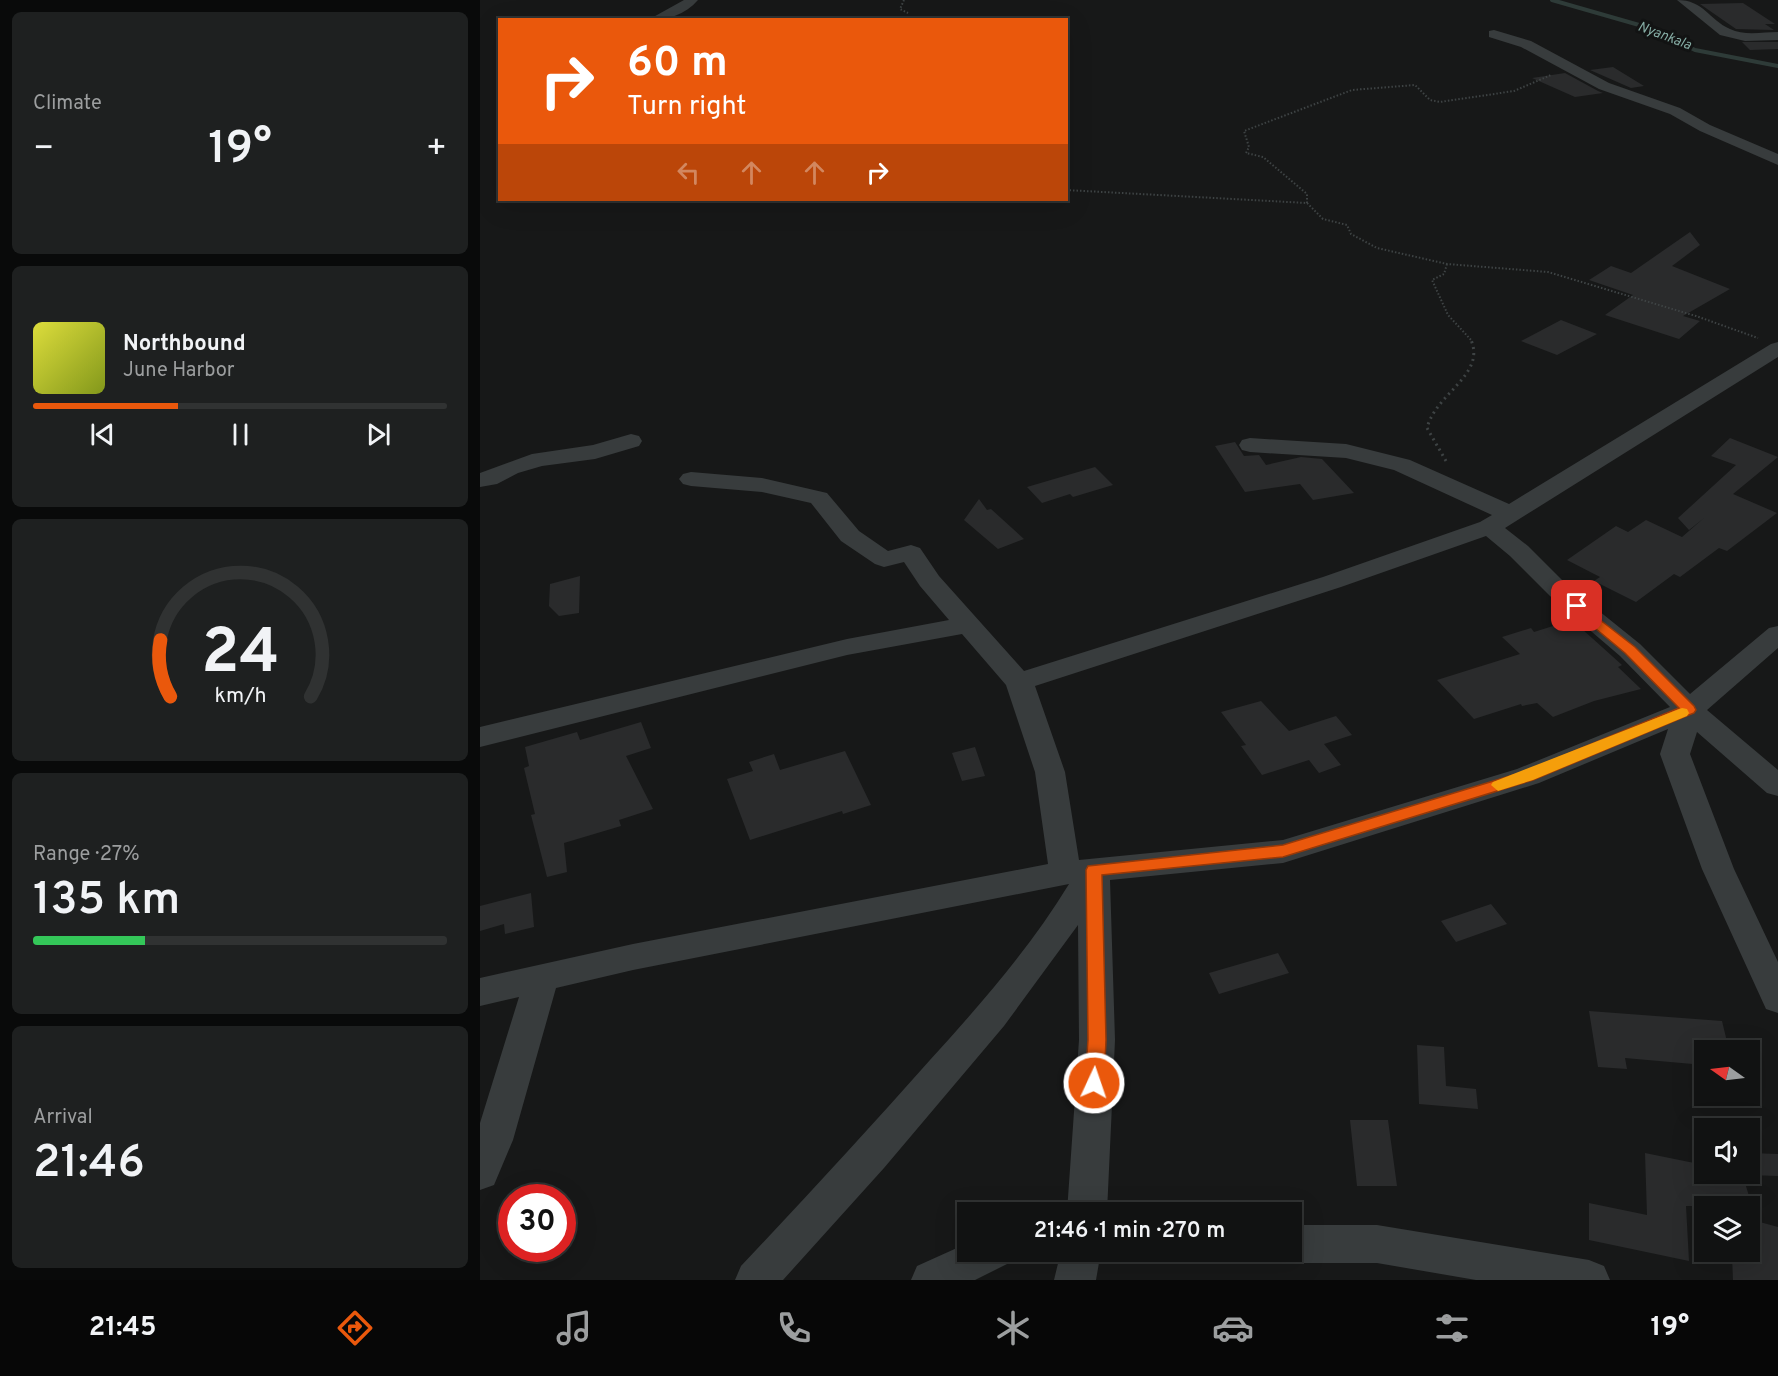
<!DOCTYPE html>
<html lang="en">
<head>
<meta charset="utf-8">
<style>
	:root { --surface:#111212; --page:#1e2020; --text:#f1f3f6; --muted:#9c9e9f; --line:#303232; --accent:#ea580c }
	body { margin:0; font-family:Overpass,sans-serif; background:var(--page); color:var(--text); height:100vh; display:flex; flex-direction:column; font-size:22px; white-space:nowrap }
	* { box-sizing:border-box; margin:0 }
	p { font-size:20px; color:var(--muted) }
	.icon { flex:none; width:33px; height:33px; fill:none; stroke:currentColor; stroke-width:2; stroke-linecap:round; stroke-linejoin:round }
	.map { position:relative; flex:1; overflow:hidden }
	.drawer { display:flex; flex-direction:column; gap:12px; padding:12px; background:#090a0a; width:480px }
	.drawer>* { flex:none }
	.hud { position:absolute; left:18px; top:18px; width:570px; height:183px; border-radius:0px; box-shadow:0 6px 24px #0002,0 0 0 2px var(--line); background:#ea580c; color:#fff; overflow:hidden }
	.needle { width:39px; rotate:284deg }
	.tools { position:absolute; left:1214px; top:1040px; display:grid; gap:12px }
	.tools a { display:grid; place-items:center; width:66px; height:66px; border-radius:0px; background:var(--surface); box-shadow:0 6px 24px #0002,0 0 0 2px var(--line); font-size:30px }
	.speed { position:absolute; left:18px; top:1184px; display:flex; gap:12px; font-size:30px; font-weight:700; text-align:center }
	.speed>* { display:grid; place-content:center; width:78px; height:78px; border-radius:50%; background:var(--surface); box-shadow:0 6px 24px #0002,0 0 0 2px var(--line); line-height:1 }
	.speed .limit { border:9px solid #d22; background:#fff; color:#111 }
	.pin { position:absolute; display:grid; place-items:center; width:51px; height:51px; color:#fff; margin:-26px; border-radius:12px; box-shadow:0 3px 9px #0006 }
	.me { position:absolute; width:66px; margin:-33px; rotate:3deg; stroke-linejoin:round; filter:drop-shadow(0 0 4px #0008) }
	.turn { display:flex; align-items:center; gap:21px; height:126px; padding:0 30px; font-size:27px }
	.turn .icon { width:78px; height:78px; stroke-width:2.5 }
	.turn b { display:block; font-size:42px; line-height:51px }
	.lanes { display:flex; align-items:center; height:57px; padding:0 30px; background:#0003; justify-content:center; gap:30px; direction:ltr }
	.lanes .off { opacity:.35 }
	.big { font-size:45px; font-weight:600; line-height:1.1 }
	.drawer .tile { flex:1; display:flex; flex-direction:column; justify-content:center; gap:9px; min-width:0; padding:0 21px; border-radius:9px; background:var(--page) }
	.drawer .dial { align-items:center; gap:0 }
	.dial svg { height:156px; overflow:visible; fill:none; stroke:var(--line); stroke-width:7; stroke-linecap:round; text-anchor:middle }
	.dial text { fill:var(--text); stroke:none }
	.song { display:flex; align-items:center; gap:18px }
	.cover { width:72px; height:72px; border-radius:9px; background:linear-gradient(135deg,hsl(60 70% 55%),hsl(70 70% 35%)) }
	.played { height:6px; border-radius:3px; background:linear-gradient(90deg,var(--accent) 35%,var(--line) 35%) }
	.keys { display:flex; justify-content:space-around; direction:ltr }
	.heat { display:flex; justify-content:space-between; align-items:center; font-size:33px; direction:ltr }
	.charge { height:9px; border-radius:4px; background:linear-gradient(90deg,#34c759 27%,var(--line) 0) }
	.trip { position:absolute; left:477px; top:1202px; width:345px; height:60px; border-radius:0px; background:var(--surface); box-shadow:0 6px 24px #0002,0 0 0 2px var(--line); font-weight:600; line-height:60px; text-align:center }
	.dock { display:flex; height:96px; justify-content:space-around; align-items:center; background:#070707; color:var(--muted) }
	.dock .icon { width:42px; height:42px }
	.dock .active { color:var(--accent) }
	.dock b { font-size:27px; color:var(--text) }
	main { display:flex; flex:1; min-height:0 }
	.map>svg:first-child { display:block }
</style>
</head>
<body>
<main>
<section class="drawer">
<div class="tile"><p>Climate</p>
<div class="heat"><a>−</a><b class="big">19°</b><a>+</a></div>
</div>
<div class="tile">
<div class="song"><i class="cover"></i><div><b>Northbound</b><p>June Harbor</p></div></div>
<div class="played"></div>
<div class="keys"><svg class="icon" aria-label="previous" viewBox="0 0 24 24"><path d="M18 5L8 12l10 7zM5 5v14"/></svg><svg class="icon" aria-label="pause" viewBox="0 0 24 24"><path d="M8 5v14M16 5v14"/></svg><svg class="icon" aria-label="next" viewBox="0 0 24 24"><path d="M6 5l10 7-10 7zM19 5v14"/></svg></div>
</div>
<div class="tile dial"><svg viewBox="0 0 100 80">
<path d="M14 69A42 42 0 1 1 86 69"/>
<path d="M14 69A42 42 0 0 1 9 40" stroke="#ea580c"/>
<text x="50" y="56" font-size="32" font-weight="700">24</text>
<text x="50" y="72" font-size="11">km/h</text>
</svg></div>
<div class="tile"><p>Range · 27%</p><b class="big">135 km</b><div class="charge"></div></div>
<div class="tile"><p>Arrival</p><b class="big">21:46</b></div>
</section>
<div class="map">
<svg width="1298" height="1280" viewBox="0 0 1298 1280">
	<rect width="100%" height="100%" fill="#171818"/>
	<g fill="none" stroke-linecap="round" stroke-linejoin="round">
		<path stroke="#2e3b38" stroke-width="4" d="M1072 0 1173 29 1215 50 1298 66"/>
	</g>
	<path fill="#2a2b2c" d="M1263 3 1295 24H1285L1294 30 1256 29 1220 4Z
		M1262 42H1298V49L1270 50Z
		M1133 67 1164 86 1151 88 1110 70Z
		M1085 73 1118 91 1123 93 1095 97 1052 78Z
		M1210 232 1220 245 1192 266 1250 289 1203 316 1220 321 1199 339 1125 315 1153 295 1109 280 1131 266 1151 273Z
		M1081 320 1117 334 1077 355 1041 341Z
		M1250 438 1298 457 1253 494 1297 513 1247 551 1239 548 1200 577 1194 574 1156 602 1114 581 1120 577 1087 560 1136 526 1148 532 1166 520 1202 537 1224 518 1209 530 1198 518 1256 465 1231 456Z
		M755 442 764 456 779 455 786 465 821 457 842 459 874 493 833 500 820 484 765 492 735 446Z
		M615 467 633 485 593 497 590 494 562 503 547 487Z
		M499 499 507 510 511 509 544 539 518 549 484 520Z
		M100 576 99 613 79 616 69 606 70 584Z
		M1092 620 1142 665 1138 667 1161 689 1114 701 1073 717 1057 703 1042 706 1041 704 994 719 957 680 1040 654 1022 637 1051 628 1054 632Z
		M781 701 809 731 856 716 872 735 844 744 861 765 839 773 829 760 782 775 761 746 766 745 741 712Z
		M161 722 171 748 146 756 173 809 139 820 141 826 84 843 87 872 67 877 51 815 55 814 44 768 49 766 45 747 97 732 100 740Z
		M495 747 505 776 482 781 472 753Z
		M365 751 391 805 363 814 362 811 270 840 247 779 273 771 269 762 294 754 300 770Z
		M51 893 54 927 25 934 24 924 0 931V906Z
		M1011 904 1027 924 976 942 961 921Z
		M798 953 809 973 739 994 729 973Z
		M1109 1011 1242 1021 1249 1050H1224V1065L1145 1058 1147 1069 1118 1067Z
		M937 1045 964 1047 966 1086 996 1089 998 1109 939 1104Z
		M870 1120H908L917 1186H877Z
		M1165 1153 1224 1165V1173H1262L1272 1206H1206L1209 1261 1109 1240V1203L1167 1215Z
		M1269 1153 1298 1154V1176L1269 1175Z
		M1276 1221 1298 1227V1280H1253L1252 1256 1276 1262Z"/>
	<g fill="none" stroke-linecap="round" stroke-linejoin="round">
		<path stroke="#3e4344" stroke-width="2" stroke-dasharray="1.5 2" stroke-linecap="butt" d="M424 0 420 9 428 13
			M586 190 827 203 843 219 867 225 871 234 897 248 967 264 1068 272 1216 316 1278 338
			M827 203V194L783 157 766 153 769 147 764 131 872 90 935 85 950 100 960 102 1034 91 1071 75
			M967 264 964 274 952 280 968 315 992 341"/>
		<path stroke="#3e4344" stroke-width="3" stroke-dasharray="2 4" stroke-linecap="butt" d="M966 461 947 428C956 393 1006 375 991 340"/>
		<path fill="#383c3d" fill-rule="evenodd" d="M204 0H218C205 15 187 20 168 20Z
			M1197 0C1224 0 1228 19 1250 29 1264 36 1283 32 1298 32V40L1265 41 1240 35Z
			M1014 30 1051 41 1129 83 1200 108 1230 125 1298 154V165L1220 131 1190 114 1119 89 1041 47 1009 37V31Z
			M1298 342V357L1025 528 1048 546 1088 586 1160 644 1210 694 1289 628 1298 626V648L1227 710 1298 770V796L1287 793 1217 732 1210 754 1254 869 1298 962V1013L1286 1009 1222 869 1180 754 1188 729 1059 783 803 863 630 880 635 1040 627 1212H587L599 1040 598 925 524 1026 404 1168 303 1280H255L261 1266C325 1198 388 1130 450 1060 500 1005 550 948 589 884L153 970 76 988 33 1140 14 1185 0 1190V1123L39 997 0 1006V978L153 944 568 864 555 772 526 685 482 634 367 655 0 747V727L367 639 469 620 440 586 424 562 404 567 395 564 361 541 331 503 282 492 211 486 203 484 199 479 203 474 211 472 282 478 347 493 379 531 408 551 431 545 440 548 459 576 544 671 843 577 1000 522 1012 515 914 470 866 458 770 452 762 450 759 445 762 440 770 438 866 444 930 460 1029 504 1291 344ZM1006 536 1030 556 1070 596 1140 656 1190 707 1037 769 803 840 599 860 585 772 555 686 861 587Z
			M151 434 159 436 162 441 159 446 115 459 62 466 38 473 17 484 0 487V473L52 454 113 445Z
			M812 1225H897L1109 1260 1124 1266 1130 1280H996L897 1263H812L798 1257 795 1251H812Z
			M488 1243V1251H533L527 1264 495 1280H431L437 1266Z
			M581 1251H621L616 1280H574Z"/>
	</g>
	<path fill="#ea580c" stroke="#983908" stroke-width="1.5" d="M1097 602 1155 647 1214 706 1216 710 1214 713 1053 780 803 857 622 875 626 1040 624 1083 621 1089 614 1091 608 1089 605 1083 608 1040 606 870 608 866 803 845 1043 772 1199 708 1145 653 1092 609V603Z"/>
	<path fill="#f59e0b" d="M1202 708 1207 709 1209 713 1207 716 1053 780 1018 791 1011 785 1013 782Z"/>
	<g text-anchor="middle" stroke-width="6" stroke-linejoin="round" paint-order="stroke">
		<g font-size="14" font-style="italic" fill="#86ada5" stroke="#121313">
			<text transform="translate(1185 35) rotate(21)" y="5">Nyankala</text>
		</g>
	</g>
</svg>
<div class="tools">
<a><svg class="needle" viewBox="-14 -14 28 28"><path d="M0-13l5 13h-10z" fill="#e53935"/><path d="M0 13l5-13h-10z" fill="#9c9e9f"/></svg></a>
<a><svg class="icon" aria-label="sound" viewBox="0 0 24 24"><path d="M4 9h4l5-4v14l-5-4H4zM17 9q2 3 0 6"/></svg></a>
<a><svg class="icon" aria-label="layers" viewBox="0 0 24 24"><path d="M12 4l9 5-9 5-9-5zM3 14l9 5 9-5"/></svg></a>
</div>
<div class="speed"><div class="limit">30</div></div>
<div class="pin" style="left:1097px;top:606px;background:#d93025"><svg class="icon" aria-label="arrive" viewBox="0 0 24 24"><path d="M6 21V4h12l-3 4 3 4H6"/></svg></div>
<svg class="me" style="left:614px;top:1083px" viewBox="-20 -20 40 40"><circle r="17" fill="#ea580c" stroke="#fff" stroke-width="3"/><path d="M0-11L8 9 0 5-8 9z" fill="#fff"/></svg>
<div class="trip">21:46 · 1 min · 270 m</div>
<div class="hud">
<div class="turn"><svg class="icon" aria-label="right" viewBox="0 0 24 24"><path d="M7 20v-9h11M14 6l5 5-5 5"/></svg><div><b>60 m</b>Turn right</div></div>
<div class="lanes"><svg class="icon off" aria-label="left" viewBox="0 0 24 24"><path d="M17 20v-9H6M10 6l-5 5 5 5"/></svg><svg class="icon off" aria-label="ahead" viewBox="0 0 24 24"><path d="M12 20V5M6 11l6-6 6 6"/></svg><svg class="icon off" aria-label="ahead" viewBox="0 0 24 24"><path d="M12 20V5M6 11l6-6 6 6"/></svg><svg class="icon" aria-label="right" viewBox="0 0 24 24"><path d="M7 20v-9h11M14 6l5 5-5 5"/></svg></div>
</div>
</div>
</main>
<nav class="dock">
<b>21:45</b>
<svg class="icon active" aria-label="directions" viewBox="0 0 24 24"><path d="M12 3l9 9-9 9-9-9zM9 14v-3h6M13 9l2 2-2 2"/></svg>
<svg class="icon" aria-label="music" viewBox="0 0 24 24"><path d="M9 18V5l10-2v13"/><circle cx="6" cy="18" r="3"/><circle cx="16" cy="16" r="3"/></svg>
<svg class="icon" aria-label="phone" viewBox="0 0 24 24"><path d="M5 4h4l2 5-3 2q2 4 5 5l2-3 5 2v4C11 20 4 13 5 4z"/></svg>
<svg class="icon" aria-label="climate" viewBox="0 0 24 24"><path d="M12 3v18M4 7l16 10M4 17L20 7"/></svg>
<svg class="icon" aria-label="car" viewBox="0 0 24 24"><path d="M5 17H2v-5l4-1 3-4h7l3 4 3 1v5h-3M9 17h6M6 11h13"/><circle cx="7" cy="17" r="2"/><circle cx="17" cy="17" r="2"/></svg>
<svg class="icon" aria-label="filters" viewBox="0 0 24 24"><path d="M4 7h16M4 17h16"/><circle cx="9" cy="7" r="2"/><circle cx="15" cy="17" r="2"/></svg>
<b>19°</b>
</nav>
</body>
</html>
